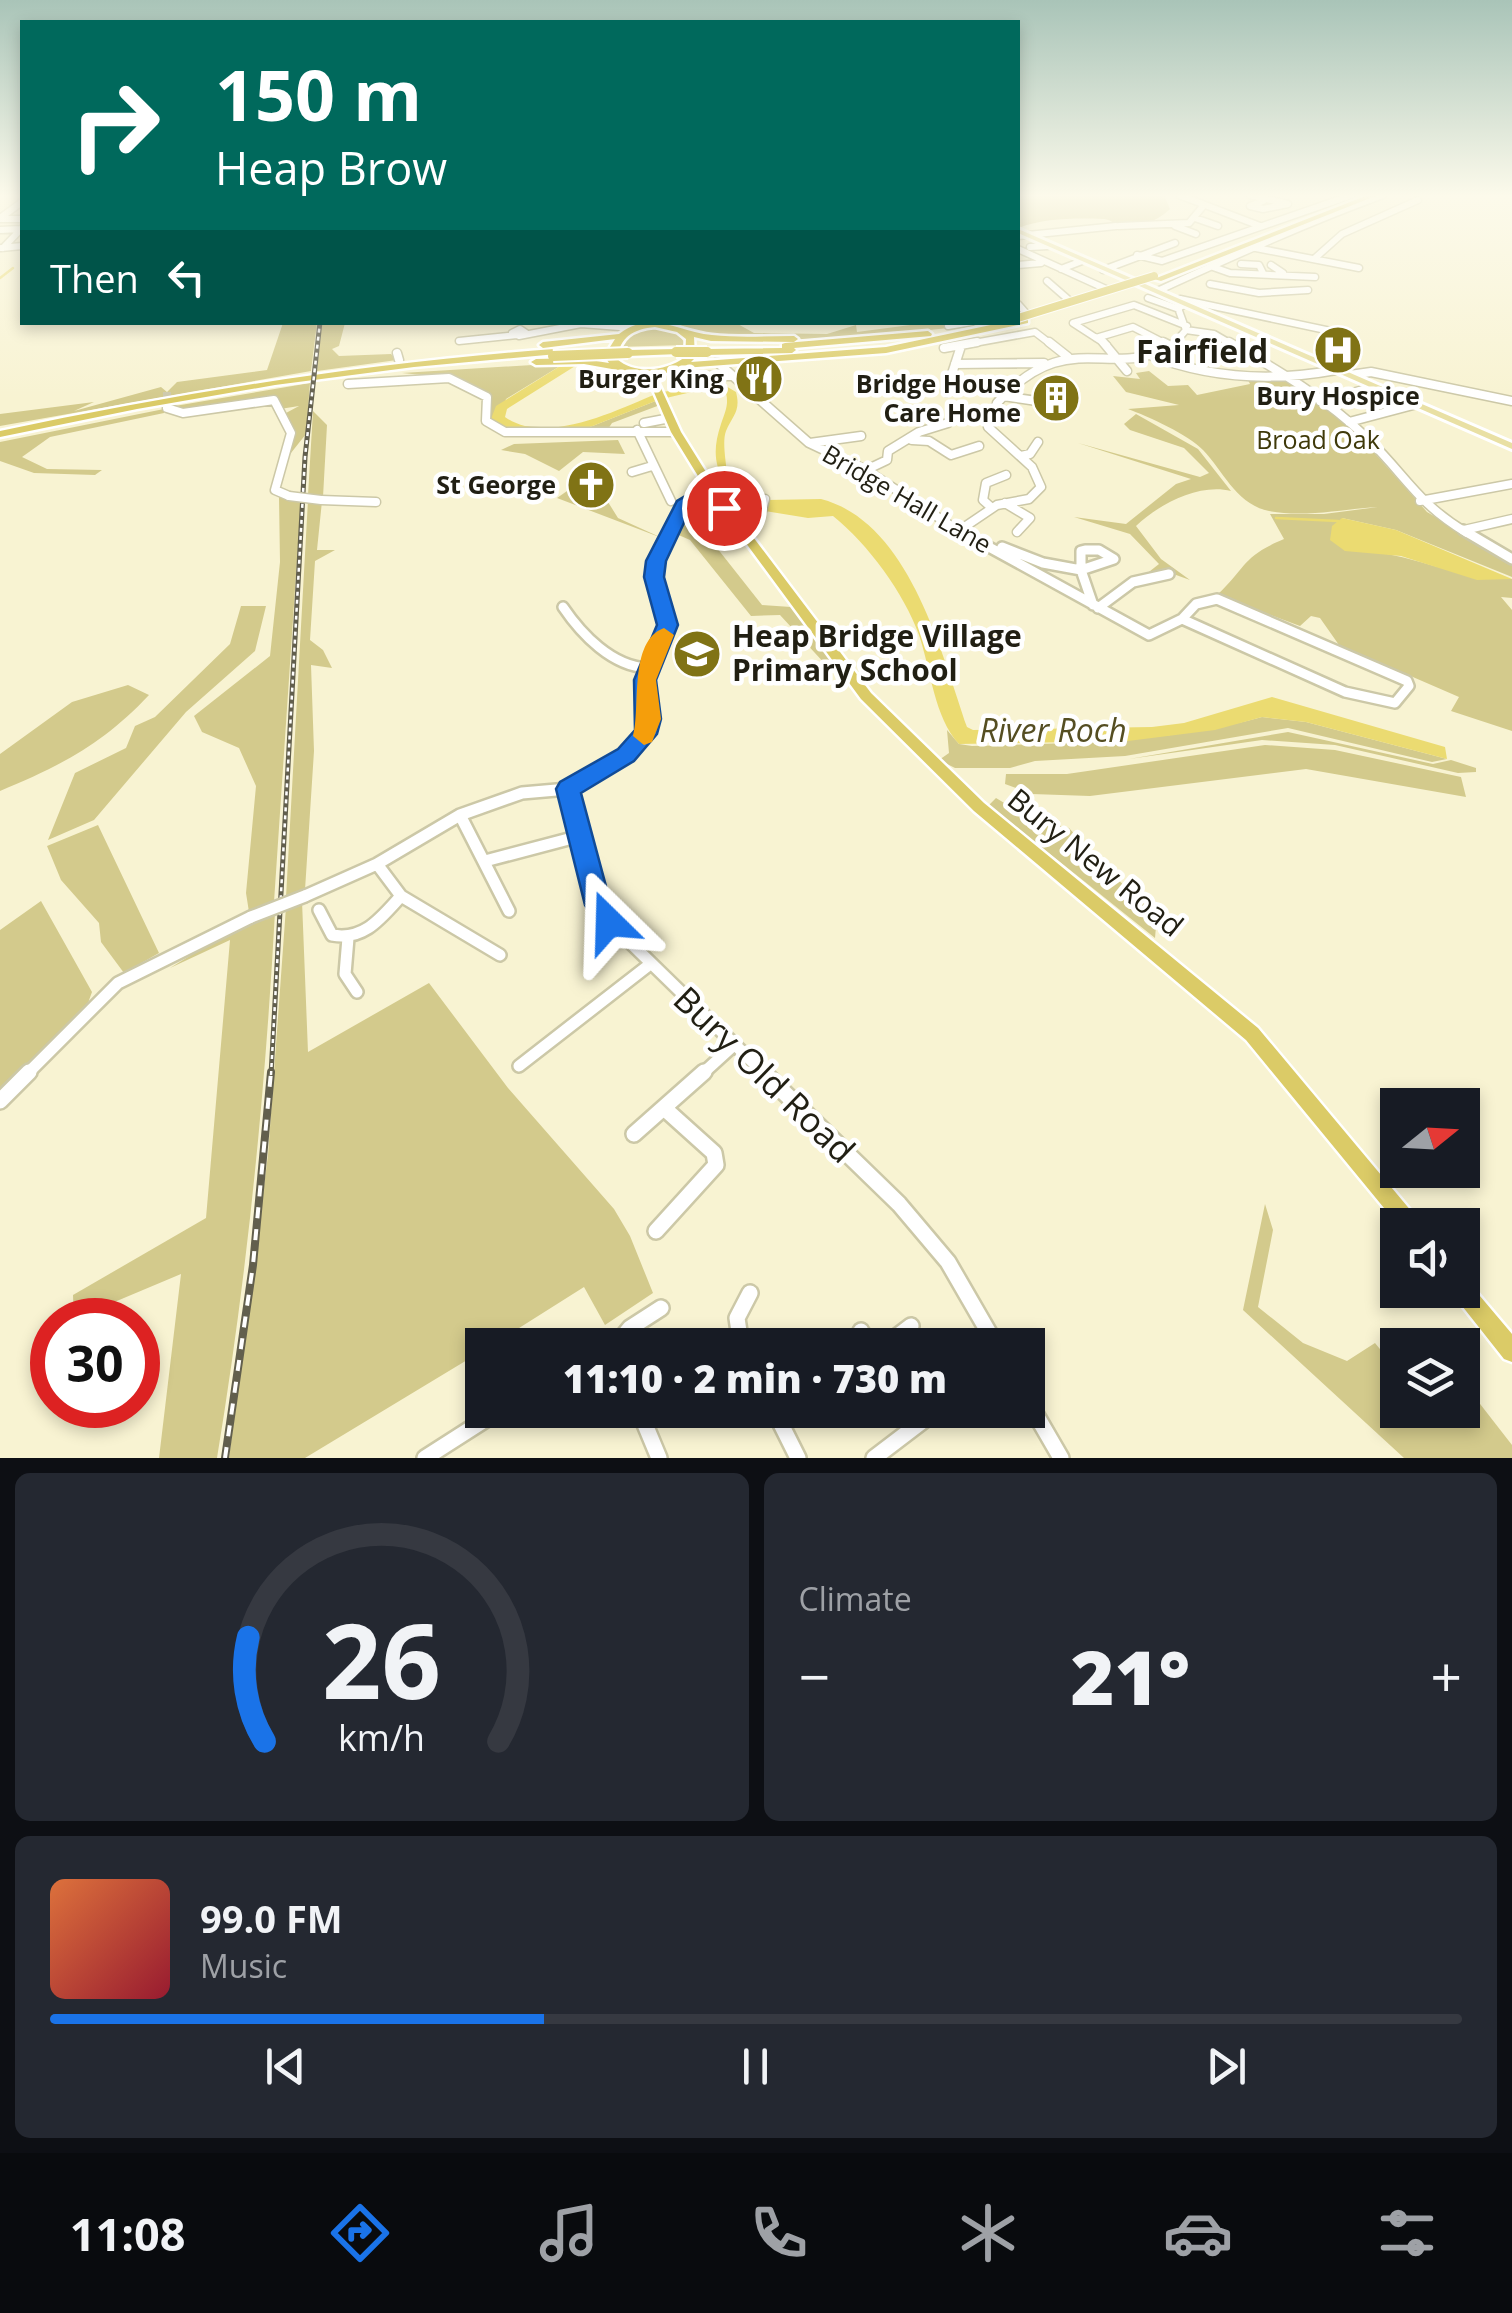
<!DOCTYPE html>
<html lang="en">
<head>
<meta charset="utf-8">
<style>
	:root { --surface:#171b24; --page:#242831; --text:#f1f3f6; --muted:#9ea1a6; --line:#363941; --accent:#1a73e8 }
	body { margin:0; font-family:"Open Sans",sans-serif; background:var(--page); color:var(--text); height:100vh; display:flex; flex-direction:column; font-size:38px; white-space:nowrap }
	* { box-sizing:border-box; margin:0 }
	p { font-size:32px; color:var(--muted) }
	.icon { flex:none; width:55px; height:55px; fill:none; stroke:currentColor; stroke-width:2; stroke-linecap:round; stroke-linejoin:round }
	.map { position:relative; height:1458px; overflow:hidden }
	.details { display:flex; flex-direction:column; gap:15px; padding:15px; background:#0d0f14; flex:1 }
	.details>* { flex:none }
	.top-card { position:absolute; left:20px; top:20px; width:1000px; height:305px; border-radius:0px; box-shadow:0 5px 15px #0003; background:#00695c; color:#fff; overflow:hidden }
	.needle { width:65px; rotate:72deg }
	.buttons { position:absolute; left:1380px; top:1088px; display:grid; gap:20px }
	.buttons a { display:grid; place-items:center; width:100px; height:100px; border-radius:0px; background:var(--surface); box-shadow:0 5px 15px #0003; font-size:50px }
	.speed { position:absolute; left:30px; top:1298px; display:flex; gap:20px; font-size:50px; font-weight:700; text-align:center }
	.speed>* { display:grid; place-content:center; width:130px; height:130px; border-radius:50%; background:var(--surface); box-shadow:0 5px 15px #0003; line-height:1 }
	.speed .limit { border:15px solid #d22; background:#fff; color:#111 }
	.pin { position:absolute; display:grid; place-items:center; width:85px; height:85px; color:#fff; margin:-42px; border:5px solid #fff; border-radius:50%; box-shadow:0 2px 10px #0007 }
	.me { position:absolute; width:110px; margin:-55px; rotate:338deg; stroke-linejoin:round; filter:drop-shadow(0 0 8px #0008) }
	.turn { display:flex; align-items:center; gap:35px; height:210px; padding:0 30px; font-size:45px }
	.turn .icon { width:130px; height:130px; stroke-width:2.5 }
	.turn b { display:block; font-size:70px; line-height:85px }
	.then { display:flex; align-items:center; height:95px; padding:0 30px; background:#0003; gap:20px; font-size:38px }
	.big { font-size:75px; font-weight:800; line-height:1.1 }
	.details .tile { flex:1; display:flex; flex-direction:column; justify-content:center; gap:15px; min-width:0; padding:0 35px; border-radius:15px; background:var(--page) }
	.details .dial { align-items:center; gap:0 }
	.dial svg { height:260px; overflow:visible; fill:none; stroke:var(--line); stroke-width:7; stroke-linecap:round; text-anchor:middle }
	.dial text { fill:var(--text); stroke:none }
	.song { display:flex; align-items:center; gap:30px }
	.cover { width:120px; height:120px; border-radius:15px; background:linear-gradient(135deg,hsl(20 70% 55%),hsl(350 70% 35%)) }
	.played { height:10px; border-radius:5px; background:linear-gradient(90deg,var(--accent) 35%,var(--line) 35%) }
	.keys { display:flex; justify-content:space-around; direction:ltr }
	.heat { display:flex; justify-content:space-between; align-items:center; font-size:55px; direction:ltr }
	.details .tiles { flex:1; display:grid; gap:15px; grid-template-columns:1fr 1fr }
	.tile:last-child { grid-column:span 2 }
	.trip { position:absolute; left:465px; top:1328px; width:580px; height:100px; border-radius:0px; background:var(--surface); box-shadow:0 5px 15px #0003; font-weight:800; line-height:100px; text-align:center }
	.menu { display:flex; height:160px; justify-content:space-around; align-items:center; background:#090b0e; color:var(--muted) }
	.menu .icon { width:70px; height:70px }
	.menu .on { color:var(--accent) }
	.menu b { font-size:45px; color:var(--text) }
	.map>svg:first-child { display:block }
</style>
</head>
<body>
<div class="map">
<svg width="1512" height="1458" viewBox="0 0 1512 1458">
	<rect width="100%" height="100%" fill="#f8f3d2"/>
	<path fill="#d3ca8c" d="M1018 195H1164L1170 209C1158 221 1136 230 1118 225 1113 223 1109 219 1104 219 1074 218 1046 218 1018 228Z
		M933 322 947 323 948 328C892 334 720 354 677 323H736L754 333 827 334 856 325 857 332Z
		M283 323H317L311 371 0 426V414L94 402 74 411 161 387 167 392 177 382 267 370Z
		M322 323H345L339 346 332 349 339 356 391 354 397 360 317 371Z
		M656 327 677 332 686 345 616 347 625 335Z
		M565 363 506 399 497 425 585 429 658 400 660 405 612 423 608 429 513 432 491 426 489 397 432 376 402 373Z
		M1149 371 1168 386 1188 385 1197 395 1250 384 1248 380 1289 379 1348 423 1427 512 1512 562V577L1396 530 1342 518 1345 551C1403 547 1454 581 1512 579V598L1501 597 1512 610V731L1451 711 1459 697 1339 645 1320 618 1311 616 1300 626 1217 595C1248 566 1241 557 1284 539L1270 514H1324L1378 507C1343 509 1304 518 1269 511 1236 504 1224 472 1203 450 1189 435 1147 416 1128 409L1179 405 1126 392 1113 376 1140 379 1136 373Z
		M310 383 306 434 287 458 293 429 286 413 299 406 280 409 274 396 186 410 169 407Z
		M164 409V413L50 437 22 457 47 469 102 470 95 475 34 473 0 461V442Z
		M313 411 327 425 323 497 308 495Z
		M1136 414 1198 449 1231 491C1199 483 1159 504 1136 526L1161 559 1190 580 1165 571 1145 575 1159 564 1130 534 1074 517 1126 524 1176 484 1191 479 1078 443 1200 477 1209 473 1184 448 1130 430 1124 424Z
		M618 440 625 454 583 452 559 471 525 454 501 450 514 444Z
		M580 482 584 492 603 494 618 518 662 538 557 498Z
		M279 497 301 500 274 902 249 912 246 893 256 786 239 748 202 732 194 716 270 656 280 562Z
		M308 500 322 501 317 550H335L315 561 310 640 323 650 332 668 311 665 314 751 305 890 286 897Z
		M678 524 690 525 703 545 717 548 762 605 791 607 833 662 826 665 780 615 751 616 690 540 674 533Z
		M241 606H266L255 651 186 712 94 820 48 840 75 773 126 748 135 726 155 717 230 644Z
		M128 685 149 695C103 744 62 765 0 791V754L72 702Z
		M1262 717 1306 722 1447 759 1432 762 1288 728 1125 756 1035 761 1010 768H955L939 760 949 753 947 730 959 744 972 746C1070 743 1167 743 1262 717Z
		M1288 732 1433 764 1451 760 1476 768V772L1458 773 1335 745 1262 740 1129 759Z
		M1265 745 1335 750 1461 777 1466 797 1306 769 1090 796 1032 794 1005 784 1006 774H1067Z
		M996 798 1029 818 1069 828 1106 869 1157 915 1155 938 989 805Z
		M98 825 159 953 124 973 101 942 99 923 61 880 47 846Z
		M41 901 92 992 88 1003 0 1092V930Z
		M302 901 308 1052 429 983 508 1088 614 1209 630 1236 653 1293 605 1325 584 1287 492 1345H482V1351L305 1458H229L268 1155 286 907Z
		M275 912C265 1096 247 1276 217 1458H159L181 1274 74 1319 73 1295 206 1218 230 940 170 968 235 928Z
		M1265 1204 1273 1230 1258 1307 1303 1343 1347 1361 1375 1343 1384 1354 1394 1345 1397 1348 1398 1410H1462L1463 1382 1512 1445V1458H1404L1243 1310Z"/>
	<path fill="#ebdb71" d="M565 363H580L507 409 505 417C546 446 617 410 656 394L658 400 585 429 504 427 491 419 496 406Z
		M719 382 736 392C741 411 733 415 726 431 722 442 726 461 727 474L751 499 764 500 762 511 745 509C720 480 708 462 721 424 725 412 729 405 726 393L713 387 666 398 663 392Z
		M821 499C909 522 941 651 967 727L973 730 1152 727 1184 723 1272 697 1445 747 1447 759 1306 722 1262 717 1215 730 1128 741 959 744C934 717 931 670 919 635 904 593 868 544 833 516L808 518 765 511 767 500Z
		M1342 518 1396 530 1512 579 1477 580 1401 556 1345 551 1330 540 1332 526Z"/>
	<g fill="none" stroke-linecap="round" stroke-linejoin="round">
		<path stroke="#ebdb71" stroke-width="2.5" d="M0 278 13 268
			M1276 518 1338 521"/>
		<path stroke="#cdc9ac" stroke-width="8" stroke-dasharray="8 4" stroke-linecap="butt" d="M167 392V408"/>
		<g stroke="#ccc8a7" stroke-width="9">
			<path id="minor-far4" d="M1179 195 1260 226
				M1250 195 1288 204 1263 209 1250 206 1263 201
				M0 218 22 202
				M1195 218 1218 226
				M0 219H22
				M1119 226 1189 223 1204 205
				M1175 226 1196 234
				M0 230 20 229
				M1018 236 1116 226
				M1030 247 1048 246
				M1251 247 1359 268
				M1 248 22 246
				M3 248 22 228
				M1018 249 1106 289
				M1137 255 1162 261 1352 195
				M1314 259 1342 234 1418 200
				M1241 264 1259 265 1263 273
				M1018 265 1041 263
				M1271 265 1283 273
				M1213 267 1230 273 1315 277
				M1061 269 1082 261
				M1103 270 1175 243
				M1047 281 1070 301
				M1210 284 1259 293 1308 290
				M1155 292C1232 257 1304 224 1383 195
				M1148 298 1179 309
				M1180 299 1340 333
				M1018 304 1025 312
				M948 326 972 322
				M1186 330 1214 334 1233 345
				M526 333 520 329 512 333 519 336 581 324 633 328
				M1096 338 1133 327 1168 345
				M459 341 517 335
				M963 345 1035 332 1052 345
				M1107 345 1073 323 1134 305 1187 326
				M1173 345 1186 330 1178 308 1184 305"/>
		</g>
		<g stroke="#ccc8a7" stroke-width="11">
			<path id="minor-far3" d="M1049 342 1068 357
				M1103 342 1127 371
				M1163 342 1171 346
				M1229 342C1278 370 1327 399 1368 439 1407 477 1417 503 1467 533
				M944 348 977 342
				M397 353 399 360
				M1147 354C1209 379 1271 382 1336 370
				M717 362 809 443 866 470 962 533
				M955 364 1044 363
				M676 368 689 376H732
				M1350 375 1371 372 1512 401
				M348 384 449 378 487 397 486 421 505 432H676
				M946 392 961 346
				M1003 396 1057 404
				M1320 401 1376 387
				M997 403C1070 322 1112 385 1177 342
				M167 408 183 413 274 400 291 433 275 490 289 496
				M1349 422 1417 404
				M644 423 670 418
				M637 430 671 501
				M912 440 929 441 951 455 979 446
				M810 443 861 436
				M1021 456 1030 454 1038 442
				M866 470 887 460 888 451 919 432 948 423
				M632 472 652 466
				M321 500 376 502
				M1420 501 1512 484
				M1005 503 1030 518 1017 532
				M992 508 983 500 986 483 1006 475
				M762 511 765 499
				M960 530 997 505 1029 499 1041 487 1032 467 988 427 987 419 997 404
				M1464 530 1512 519
				M668 533 679 509 711 489"/>
		</g>
		<g stroke="#ccc8a7" stroke-width="14">
			<path id="minor-far2" d="M958 530 1149 635 1182 619
				M1463 530 1512 559
				M1002 547 1043 563 1081 570
				M1085 550H1099L1114 559 1081 570V551Z
				M1081 570 1093 605
				M1217 599 1407 681 1409 686 1395 703 1345 692 1182 619 1196 604Z
				M563 607C582 635 612 666 647 668
				M1098 608 1133 582 1169 574
				M598 772 626 755 646 733 647 668 667 625 654 577 670 530"/>
		</g>
		<g stroke="#ccc8a7" stroke-width="16">
			<path id="minor-far1" d="M568 789 598 905 609 922 766 1075
				M460 815 509 911
				M485 861 580 836
				M377 864 401 896 500 955
				M305 896 377 864 460 815 522 793 568 789 602 769
				M319 910 332 935C364 941 381 918 401 896
				M348 938 345 974 357 992
				M519 1066 649 965
				M26 1075 118 983 251 917
				M701 1075 734 1045"/>
		</g>
		<g stroke="#ccc8a7" stroke-width="20">
			<path id="minor" d="M763 1072 899 1204 948 1262 996 1345
				M0 1101 29 1072
				M634 1134 704 1072
				M656 1231 716 1165 714 1153 664 1108
				M861 1331 866 1345
				M616 1345 630 1328 661 1308
				M741 1345 737 1318 750 1293
				M886 1345 911 1326
				M1028 1401 1061 1458
				M639 1410 659 1458
				M774 1410 798 1458
				M425 1458 500 1410
				M874 1458 937 1410"/>
		</g>
		<g stroke="#fff" stroke-width="6">
			<path id="major" d="M1018 229 1512 443V449L1018 233Z"/>
		</g>
		<g stroke="#fff" stroke-width="5">
			<path id="highway" d="M1368 195H1378L1161 281 1154 279Z
				M1025 318 1028 319V323L886 353 683 368 668 373 640 374 660 386 681 432 716 488 871 693 984 803 1258 1028 1417 1218 1420 1225H1398L1246 1040 974 811 861 699 706 489 671 432 653 390 623 371 584 364 536 365 531 362 536 359 577 358 609 363 607 360 610 347 615 339 543 348 539 345 543 342 619 334C652 309 678 332 712 335 739 338 767 336 794 336L798 339 794 342 711 341 694 337 695 358 691 362 886 347 1005 322H1018V320ZM655 327 677 332 686 339 685 357C667 371 635 375 617 359 620 337 633 329 655 327Z
				M928 331 932 334 931 336 794 348 796 350 792 353 707 355 703 352 707 349 782 348V344L785 343Z
				M554 349 557 350V354L414 367 275 385 137 409 0 437V431C183 392 367 363 554 349Z
				M676 349 680 352 679 354 628 356 624 353 628 350Z
				M1462 1280 1469 1283 1512 1334V1362L1504 1359 1455 1297 1452 1290H1462Z"/>
		</g>
		<use href="#minor-far4" stroke="#fff" stroke-width="6"/>
		<use href="#minor-far3" stroke="#fff" stroke-width="8"/>
		<use href="#minor-far2" stroke="#fff" stroke-width="9"/>
		<use href="#minor-far1" stroke="#fff" stroke-width="11"/>
		<use href="#minor" stroke="#fff" stroke-width="15"/>
		<use href="#major" fill="#e9e0a4" fill-rule="evenodd"/>
		<use href="#highway" fill="#dbcb67" fill-rule="evenodd"/>
		<g stroke="#625f4d" stroke-width="5">
			<path id="rail-far1" d="M271 1075 305 457 320 322"/>
		</g>
		<g stroke="#625f4d" stroke-width="8">
			<path id="rail" d="M225 1458 253 1265 271 1072"/>
		</g>
		<use href="#rail-far1" stroke="#fff" stroke-width="2.5" stroke-dasharray="4" stroke-linecap="butt"/>
		<use href="#rail" stroke="#fff" stroke-width="4" stroke-dasharray="11" stroke-linecap="butt"/>
		<g stroke="#ccc8a7" stroke-width="11" stroke-linecap="butt">
			<path id="minor-bridge-far1" d="M289 496 321 500"/>
		</g>
		<g stroke="#ccc8a7" stroke-width="16" stroke-linecap="butt">
			<path id="minor-bridge" d="M251 917 305 896"/>
		</g>
		<g stroke="#fff" stroke-width="10" stroke-linecap="butt">
			<path id="highway-bridge-far1" d="M1018 318 1154 276"/>
		</g>
		<g stroke="#fff" stroke-width="14" stroke-linecap="butt">
			<path id="highway-bridge" d="M676 352H707
				M553 356 628 353"/>
		</g>
		<use href="#minor-bridge-far1" stroke="#fff" stroke-width="8"/>
		<use href="#minor-bridge" stroke="#fff" stroke-width="11"/>
		<use href="#highway-bridge-far1" stroke="#dbcb67" stroke-width="8"/>
		<use href="#highway-bridge" stroke="#dbcb67" stroke-width="10"/>
	</g>
	<linearGradient id="sky" x2="0" y2="1"><stop stop-color="#a9c4b8"/><stop offset="0.49" stop-color="#fcfaeb"/><stop offset="1" stop-color="#fcfaeb" stop-opacity="0"/></linearGradient>
	<rect width="1512" height="399" fill="url(#sky)"/>
	<path fill="#1a73e8" stroke="#114b97" stroke-width="2.5" d="M704 485H717L733 508 718 512 708 498 691 508 666 561 664 577 678 625 656 680 661 719 657 734 634 761 581 793 610 901 622 922 618 930H599L585 905 556 789 560 782 618 749 635 730 634 680 657 625 644 577 646 561 677 501Z"/>
	<path fill="#f59e0b" d="M664 628 674 635 656 680 661 719 652 742 644 745 633 736C641 709 628 641 664 628Z"/>
	<defs>
		<g id="hospital-disc" transform="scale(2.5)"><circle r="9.5" fill="#807315" stroke="#fff"/><path d="M-5-5h3v3.5h4V-5h3V5h-3V1.5h-4V5h-3Z" fill="#fff"/></g>
		<g id="restaurant-disc" transform="scale(2.5)"><circle r="9.5" fill="#807315" stroke="#fff"/><path d="M-5-6h1v4h1v-4h1v4h1v-4h1v5L-1.5 .5V6h-2V.5L-5-1ZM5-6V6H3V1.5H1.5Q1.5-4 5-6Z" fill="#fff"/></g>
		<g id="building-disc" transform="scale(2.5)"><circle r="9.5" fill="#807315" stroke="#fff"/><path d="M-4-6H4V6H1V3H-1V6H-4ZM-2.5-4.3h1.7v1.8h-1.7ZM.8-4.3h1.7v1.8H.8ZM-2.5-1h1.7V.8h-1.7ZM.8-1h1.7V.8H.8Z" fill="#fff"/></g>
		<g id="church-disc" transform="scale(2.5)"><circle r="9.5" fill="#807315" stroke="#fff"/><path d="M-1.2-6h2.4v3.5h3.3v2.4h-3.3V6h-2.4V-.1h-3.3v-2.4h3.3Z" fill="#fff"/></g>
		<g id="school-disc" transform="scale(2.5)"><circle r="9.5" fill="#807315" stroke="#fff"/><path d="M0-5L7-2L0 1L-7-2ZM-4 1L0 2.5L4 1V4Q0 6-4 4Z" fill="#fff"/></g>
	</defs>
	<g fill-rule="evenodd">
		<use href="#hospital-disc" x="1338" y="350"/>
		<use href="#restaurant-disc" x="759" y="379"/>
		<use href="#building-disc" x="1056" y="398"/>
		<use href="#church-disc" x="591" y="485"/>
		<use href="#school-disc" x="697" y="654"/>
	</g>
	<g text-anchor="middle" stroke-width="9" stroke-linejoin="round" paint-order="stroke">
		<g font-size="25" font-weight="bold" fill="#211f13" stroke="#fff" text-anchor="end">
			<text x="724" y="388">Burger King</text>
			<text x="1021" y="393">Bridge House<tspan x="1021" dy="29">Care Home</tspan></text>
			<text x="1338" y="405" text-anchor="middle">Bury Hospice</text>
			<text x="556" y="494">St George</text>
		</g>
		<g font-size="25" fill="#3f390a" stroke="#fff">
			<text x="1318" y="449">Broad Oak</text>
		</g>
		<g font-size="25" fill="#211f13" stroke="#fff">
			<text transform="translate(907 499) rotate(30)" y="9">Bridge Hall Lane</text>
		</g>
		<g font-size="30" font-weight="bold" fill="#211f13" stroke="#fff" text-anchor="start">
			<text x="732" y="647">Heap Bridge Village<tspan x="732" dy="34">Primary School</tspan></text>
		</g>
		<g font-size="30" fill="#211f13" stroke="#fff">
			<text transform="translate(1095 863) rotate(39)" y="10">Bury New Road</text>
		</g>
		<g font-size="32" font-weight="bold" fill="#211f13" stroke="#fff">
			<text x="1202" y="363">Fairfield</text>
		</g>
		<g font-size="32" font-style="italic" fill="#554e22" stroke="#fff">
			<text x="1053" y="742">River Roch</text>
		</g>
		<g font-size="35" fill="#211f13" stroke="#fff">
			<text transform="translate(764 1075) rotate(44)" y="12">Bury Old Road</text>
		</g>
	</g>
</svg>
<div class="buttons">
<a><svg class="needle" viewBox="-14 -14 28 28"><path d="M0-13l5 13h-10z" fill="#e53935"/><path d="M0 13l5-13h-10z" fill="#9ea1a6"/></svg></a>
<a><svg class="icon" aria-label="sound" viewBox="0 0 24 24"><path d="M4 9h4l5-4v14l-5-4H4zM17 9q2 3 0 6"/></svg></a>
<a><svg class="icon" aria-label="layers" viewBox="0 0 24 24"><path d="M12 4l9 5-9 5-9-5zM3 14l9 5 9-5"/></svg></a>
</div>
<div class="speed"><div class="limit">30</div></div>
<div class="pin" style="left:724px;top:508px;background:#d93025"><svg class="icon" aria-label="arrive" viewBox="0 0 24 24"><path d="M6 21V4h12l-3 4 3 4H6"/></svg></div>
<svg class="me" style="left:609px;top:922px" viewBox="-20 -20 40 40"><path d="M0-17L14 15 0 8-14 15z" fill="#1a73e8" stroke="#fff" stroke-width="4"/></svg>
<div class="trip">11:10 · 2 min · 730 m</div>
<div class="top-card">
<div class="turn"><svg class="icon" aria-label="right" viewBox="0 0 24 24"><path d="M7 20v-9h11M14 6l5 5-5 5"/></svg><div><b>150 m</b>Heap Brow</div></div>
<div class="then">Then<svg class="icon" aria-label="left" viewBox="0 0 24 24"><path d="M17 20v-9H6M10 6l-5 5 5 5"/></svg></div>
</div>
</div>
<section class="details">
<div class="tiles">
<div class="tile dial"><svg viewBox="0 0 100 80">
<path d="M14 69A42 42 0 1 1 86 69"/>
<path d="M14 69A42 42 0 0 1 9 37" stroke="#1a73e8"/>
<text x="50" y="56" font-size="32" font-weight="700">26</text>
<text x="50" y="72" font-size="11">km/h</text>
</svg></div>
<div class="tile"><p>Climate</p>
<div class="heat"><a>−</a><b class="big">21°</b><a>+</a></div>
</div>
<div class="tile">
<div class="song"><i class="cover"></i><div><b>99.0 FM</b><p>Music</p></div></div>
<div class="played"></div>
<div class="keys"><svg class="icon" aria-label="previous" viewBox="0 0 24 24"><path d="M18 5L8 12l10 7zM5 5v14"/></svg><svg class="icon" aria-label="pause" viewBox="0 0 24 24"><path d="M8 5v14M16 5v14"/></svg><svg class="icon" aria-label="next" viewBox="0 0 24 24"><path d="M6 5l10 7-10 7zM19 5v14"/></svg></div>
</div>
</div>
</section>
<nav class="menu">
<b>11:08</b>
<svg class="icon on" aria-label="directions" viewBox="0 0 24 24"><path d="M12 3l9 9-9 9-9-9zM9 14v-3h6M13 9l2 2-2 2"/></svg>
<svg class="icon" aria-label="music" viewBox="0 0 24 24"><path d="M9 18V5l10-2v13"/><circle cx="6" cy="18" r="3"/><circle cx="16" cy="16" r="3"/></svg>
<svg class="icon" aria-label="phone" viewBox="0 0 24 24"><path d="M5 4h4l2 5-3 2q2 4 5 5l2-3 5 2v4C11 20 4 13 5 4z"/></svg>
<svg class="icon" aria-label="climate" viewBox="0 0 24 24"><path d="M12 3v18M4 7l16 10M4 17L20 7"/></svg>
<svg class="icon" aria-label="car" viewBox="0 0 24 24"><path d="M5 17H2v-5l4-1 3-4h7l3 4 3 1v5h-3M9 17h6M6 11h13"/><circle cx="7" cy="17" r="2"/><circle cx="17" cy="17" r="2"/></svg>
<svg class="icon" aria-label="filters" viewBox="0 0 24 24"><path d="M4 7h16M4 17h16"/><circle cx="9" cy="7" r="2"/><circle cx="15" cy="17" r="2"/></svg>
</nav>
</body>
</html>
